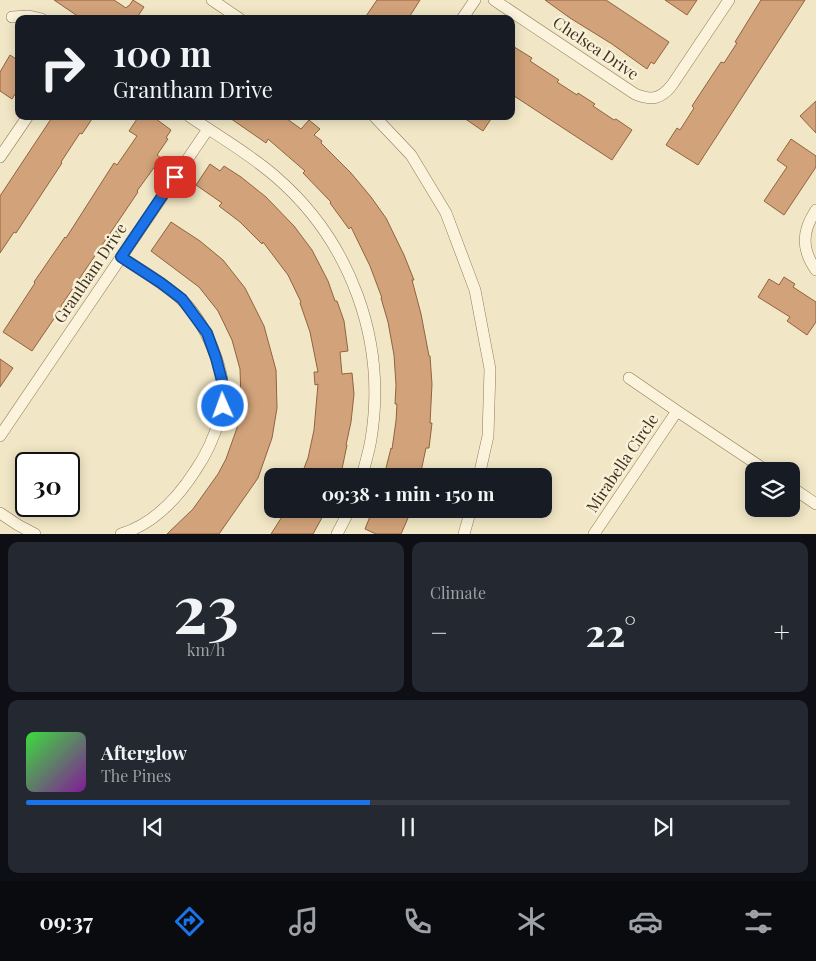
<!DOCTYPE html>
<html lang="en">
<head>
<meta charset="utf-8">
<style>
	:root { --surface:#171b24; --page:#242831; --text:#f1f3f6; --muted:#9ea1a6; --line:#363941; --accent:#1a73e8 }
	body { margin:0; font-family:"Playfair Display",serif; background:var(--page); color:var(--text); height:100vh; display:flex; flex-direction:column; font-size:19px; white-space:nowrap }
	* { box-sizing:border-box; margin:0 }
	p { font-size:16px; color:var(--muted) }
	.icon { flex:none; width:28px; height:28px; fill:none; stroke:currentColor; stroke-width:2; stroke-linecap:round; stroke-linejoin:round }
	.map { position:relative; height:534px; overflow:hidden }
	.sheet { display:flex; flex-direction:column; gap:8px; padding:8px; background:#0d0f14; flex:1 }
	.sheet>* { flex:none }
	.banner { position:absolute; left:15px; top:15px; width:500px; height:105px; border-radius:10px; box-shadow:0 2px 12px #0003; background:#171b24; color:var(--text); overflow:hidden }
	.fabs { position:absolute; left:745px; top:462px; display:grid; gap:10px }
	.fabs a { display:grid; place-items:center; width:55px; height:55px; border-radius:10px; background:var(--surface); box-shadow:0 2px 12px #0003; font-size:25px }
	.speed { position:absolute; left:15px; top:452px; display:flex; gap:10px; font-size:25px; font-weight:700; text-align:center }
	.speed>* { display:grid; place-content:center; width:65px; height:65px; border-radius:50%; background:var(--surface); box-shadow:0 2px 12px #0003; line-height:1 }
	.speed .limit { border:2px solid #111; border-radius:8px; background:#fff; color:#111 }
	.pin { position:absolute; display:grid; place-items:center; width:42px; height:42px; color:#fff; margin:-21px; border-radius:10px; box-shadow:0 2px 8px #0006 }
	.me { position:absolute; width:55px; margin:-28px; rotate:358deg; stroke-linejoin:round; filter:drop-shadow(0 0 4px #0008) }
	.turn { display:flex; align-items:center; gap:18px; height:105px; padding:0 15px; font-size:22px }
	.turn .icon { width:65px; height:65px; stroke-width:2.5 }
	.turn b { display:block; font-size:35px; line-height:42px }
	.big { font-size:38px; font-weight:700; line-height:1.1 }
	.sheet .card { flex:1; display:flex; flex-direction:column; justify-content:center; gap:8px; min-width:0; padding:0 18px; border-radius:10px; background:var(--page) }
	.sheet .dial { align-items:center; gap:0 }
	.dial b { font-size:65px; line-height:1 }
	.song { display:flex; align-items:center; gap:15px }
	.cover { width:60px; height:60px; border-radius:8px; background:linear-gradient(135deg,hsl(120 70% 55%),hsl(290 70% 35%)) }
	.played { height:5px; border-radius:2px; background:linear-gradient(90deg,var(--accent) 45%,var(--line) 45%) }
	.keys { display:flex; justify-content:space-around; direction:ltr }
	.heat { display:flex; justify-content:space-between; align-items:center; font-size:28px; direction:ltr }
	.sheet .tiles { flex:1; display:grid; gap:8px; grid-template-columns:1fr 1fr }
	.card:last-child { grid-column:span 2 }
	.trip { position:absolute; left:264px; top:468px; width:288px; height:50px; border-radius:10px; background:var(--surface); box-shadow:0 2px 12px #0003; font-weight:700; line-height:50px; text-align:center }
	.dock { display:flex; height:80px; justify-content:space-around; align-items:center; background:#090b0e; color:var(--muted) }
	.dock .icon { width:35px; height:35px }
	.dock .on { color:var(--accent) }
	.dock b { font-size:22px; color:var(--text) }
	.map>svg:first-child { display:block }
</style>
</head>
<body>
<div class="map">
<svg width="816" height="534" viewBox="0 0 816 534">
	<rect width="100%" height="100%" fill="#f1e7c6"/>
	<path fill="#d2a37a" stroke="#90633e" d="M54 0H114L126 8 128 6H129L133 0 144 7 138 16 142 19H82Z
		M377 0H420L408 19H364Z
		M545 0H606L669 42 654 64 651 62 647 69 612 44 570 18Z
		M665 0H697L687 15Z
		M761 0H805L698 165 666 145 677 128 680 130 694 108 692 106 721 62 724 63 737 43 735 42Z
		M511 45 532 58 530 61 559 80 557 82 577 95 578 93 595 104 593 106 614 120 616 119 632 130 612 160 511 94Z
		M10 55 19 61V88L12 99 0 91V72Z
		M816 101V133L800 116Z
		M53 116H94L82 134 80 133 61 162 62 163 16 233 14 232 0 253V196Z
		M139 116H152L171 130 166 138 168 139 157 155 161 158 137 191 138 192 61 306 62 307 32 351 3 332 35 283 34 282 65 237 66 238 114 163 117 165 137 136 129 131Z
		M227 116H283L301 129 309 120 320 129 314 135 322 141 321 143 351 173 371 197 386 218 404 255 414 280H412L421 314 429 356H430L432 384 430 423H432L429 448H426L420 476H405L385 472 391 448 392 449 396 421 397 404H395L396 385 394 355 388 322 381 298H382L370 266 351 227 349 229 330 203 331 202 303 173 305 171 268 139 266 143Z
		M461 116H493L483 131Z
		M791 139 816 156V167L784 215 764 201 787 167 777 160Z
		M210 164 220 171 224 166 241 177 266 197 294 226 312 250 328 281 335 301H337L344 321 348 351 340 352 342 374 352 373 354 394 351 422 346 445H347L342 469 340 476H301L308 458 314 430 318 384 315 385 314 372H318L310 332 300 303 301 302 288 275 263 242 262 244 240 222 219 206 222 203 196 185Z
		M171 222 200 241 223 260 245 288 264 326 276 370 277 408 272 438 258 478 219 534H167L193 509 218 474 226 459 237 428 241 401 240 369 232 340 218 311 199 287 151 251Z
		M784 277 795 284 793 287 816 302V322L807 335 787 321 790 317 758 297 769 279 779 285Z
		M0 359 13 368 0 387Z
		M287 509H325L323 513 324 514 313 534H271Z
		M373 509H412L401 534H376L365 529Z"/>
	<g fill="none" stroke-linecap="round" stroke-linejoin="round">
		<g stroke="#8f795a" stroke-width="12">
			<path id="street" d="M212 0 240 19
				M494 0 635 94C652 101 661 99 672 85L729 0
				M12 17 29 16 42 19
				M462 19 475 0
				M189 116C218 136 250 154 276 177 351 242 387 341 371 439 369 452 365 464 362 476
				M374 116 411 155 446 213 475 290 490 369 488 436 479 476
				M0 157 28 116
				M816 210C802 231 801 249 816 270
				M629 378 677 411
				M0 436 208 129
				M791 487 816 504
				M0 513 18 525 35 534
				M121 534C154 524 177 499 195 471 206 455 214 438 219 420 220 415 223 410 223 405 227 371 205 321 180 298 162 282 141 270 121 257
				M337 534 350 509
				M464 534 471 509
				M594 534 677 411 767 471"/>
		</g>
		<use href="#street" stroke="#fbf3db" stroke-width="11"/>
	</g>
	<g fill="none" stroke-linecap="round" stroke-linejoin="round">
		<g stroke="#114b97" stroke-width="12">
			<path id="route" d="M175 177 121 257 161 283 182 299 196 318 207 333 216 358 222 381 223 406"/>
		</g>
		<use href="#route" stroke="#1a73e8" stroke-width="9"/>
	</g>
	<g text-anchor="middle" stroke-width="5" stroke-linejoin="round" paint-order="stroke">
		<g font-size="16" fill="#3e301f" stroke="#f8f0d7">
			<text transform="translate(596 48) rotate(34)" y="6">Chelsea Drive</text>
			<text transform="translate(90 273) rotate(-56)" y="6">Grantham Drive</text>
			<text transform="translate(622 463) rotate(-56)" y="6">Mirabella Circle</text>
		</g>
	</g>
</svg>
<div class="fabs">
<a><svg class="icon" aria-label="layers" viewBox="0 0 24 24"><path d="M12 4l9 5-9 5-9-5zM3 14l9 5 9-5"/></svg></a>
</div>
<div class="speed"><div class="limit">30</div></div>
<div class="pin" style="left:175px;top:177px;background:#d93025"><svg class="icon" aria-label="arrive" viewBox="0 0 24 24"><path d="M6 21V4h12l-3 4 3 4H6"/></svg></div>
<svg class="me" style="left:223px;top:406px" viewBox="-20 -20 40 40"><circle r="17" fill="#1a73e8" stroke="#fff" stroke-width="3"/><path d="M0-11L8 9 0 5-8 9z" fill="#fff"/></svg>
<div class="trip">09:38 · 1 min · 150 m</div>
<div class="banner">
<div class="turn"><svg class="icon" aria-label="right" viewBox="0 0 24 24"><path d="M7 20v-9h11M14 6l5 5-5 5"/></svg><div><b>100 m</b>Grantham Drive</div></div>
</div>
</div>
<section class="sheet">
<div class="tiles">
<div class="card dial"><b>23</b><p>km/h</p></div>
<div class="card"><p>Climate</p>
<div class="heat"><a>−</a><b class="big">22°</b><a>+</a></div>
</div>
<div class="card">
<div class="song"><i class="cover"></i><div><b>Afterglow</b><p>The Pines</p></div></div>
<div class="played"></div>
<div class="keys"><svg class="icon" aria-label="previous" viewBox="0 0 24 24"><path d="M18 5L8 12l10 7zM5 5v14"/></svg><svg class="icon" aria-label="pause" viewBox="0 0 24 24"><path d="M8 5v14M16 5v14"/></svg><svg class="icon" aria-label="next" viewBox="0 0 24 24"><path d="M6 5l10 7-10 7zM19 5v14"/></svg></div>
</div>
</div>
</section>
<nav class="dock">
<b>09:37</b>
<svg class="icon on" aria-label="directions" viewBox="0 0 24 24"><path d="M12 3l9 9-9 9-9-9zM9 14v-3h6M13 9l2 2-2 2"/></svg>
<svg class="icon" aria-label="music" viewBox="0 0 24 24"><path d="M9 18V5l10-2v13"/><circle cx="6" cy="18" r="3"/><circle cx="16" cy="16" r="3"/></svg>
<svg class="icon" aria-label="phone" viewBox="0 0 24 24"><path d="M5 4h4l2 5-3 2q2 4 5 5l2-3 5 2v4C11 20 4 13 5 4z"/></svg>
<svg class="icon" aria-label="climate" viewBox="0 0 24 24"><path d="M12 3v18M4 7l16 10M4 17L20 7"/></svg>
<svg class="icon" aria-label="car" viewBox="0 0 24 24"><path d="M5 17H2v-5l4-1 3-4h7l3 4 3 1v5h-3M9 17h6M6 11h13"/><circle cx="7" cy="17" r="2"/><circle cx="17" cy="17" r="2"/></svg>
<svg class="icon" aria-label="filters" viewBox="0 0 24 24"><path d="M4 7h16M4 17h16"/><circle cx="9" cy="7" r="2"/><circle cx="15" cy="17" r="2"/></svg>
</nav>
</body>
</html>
